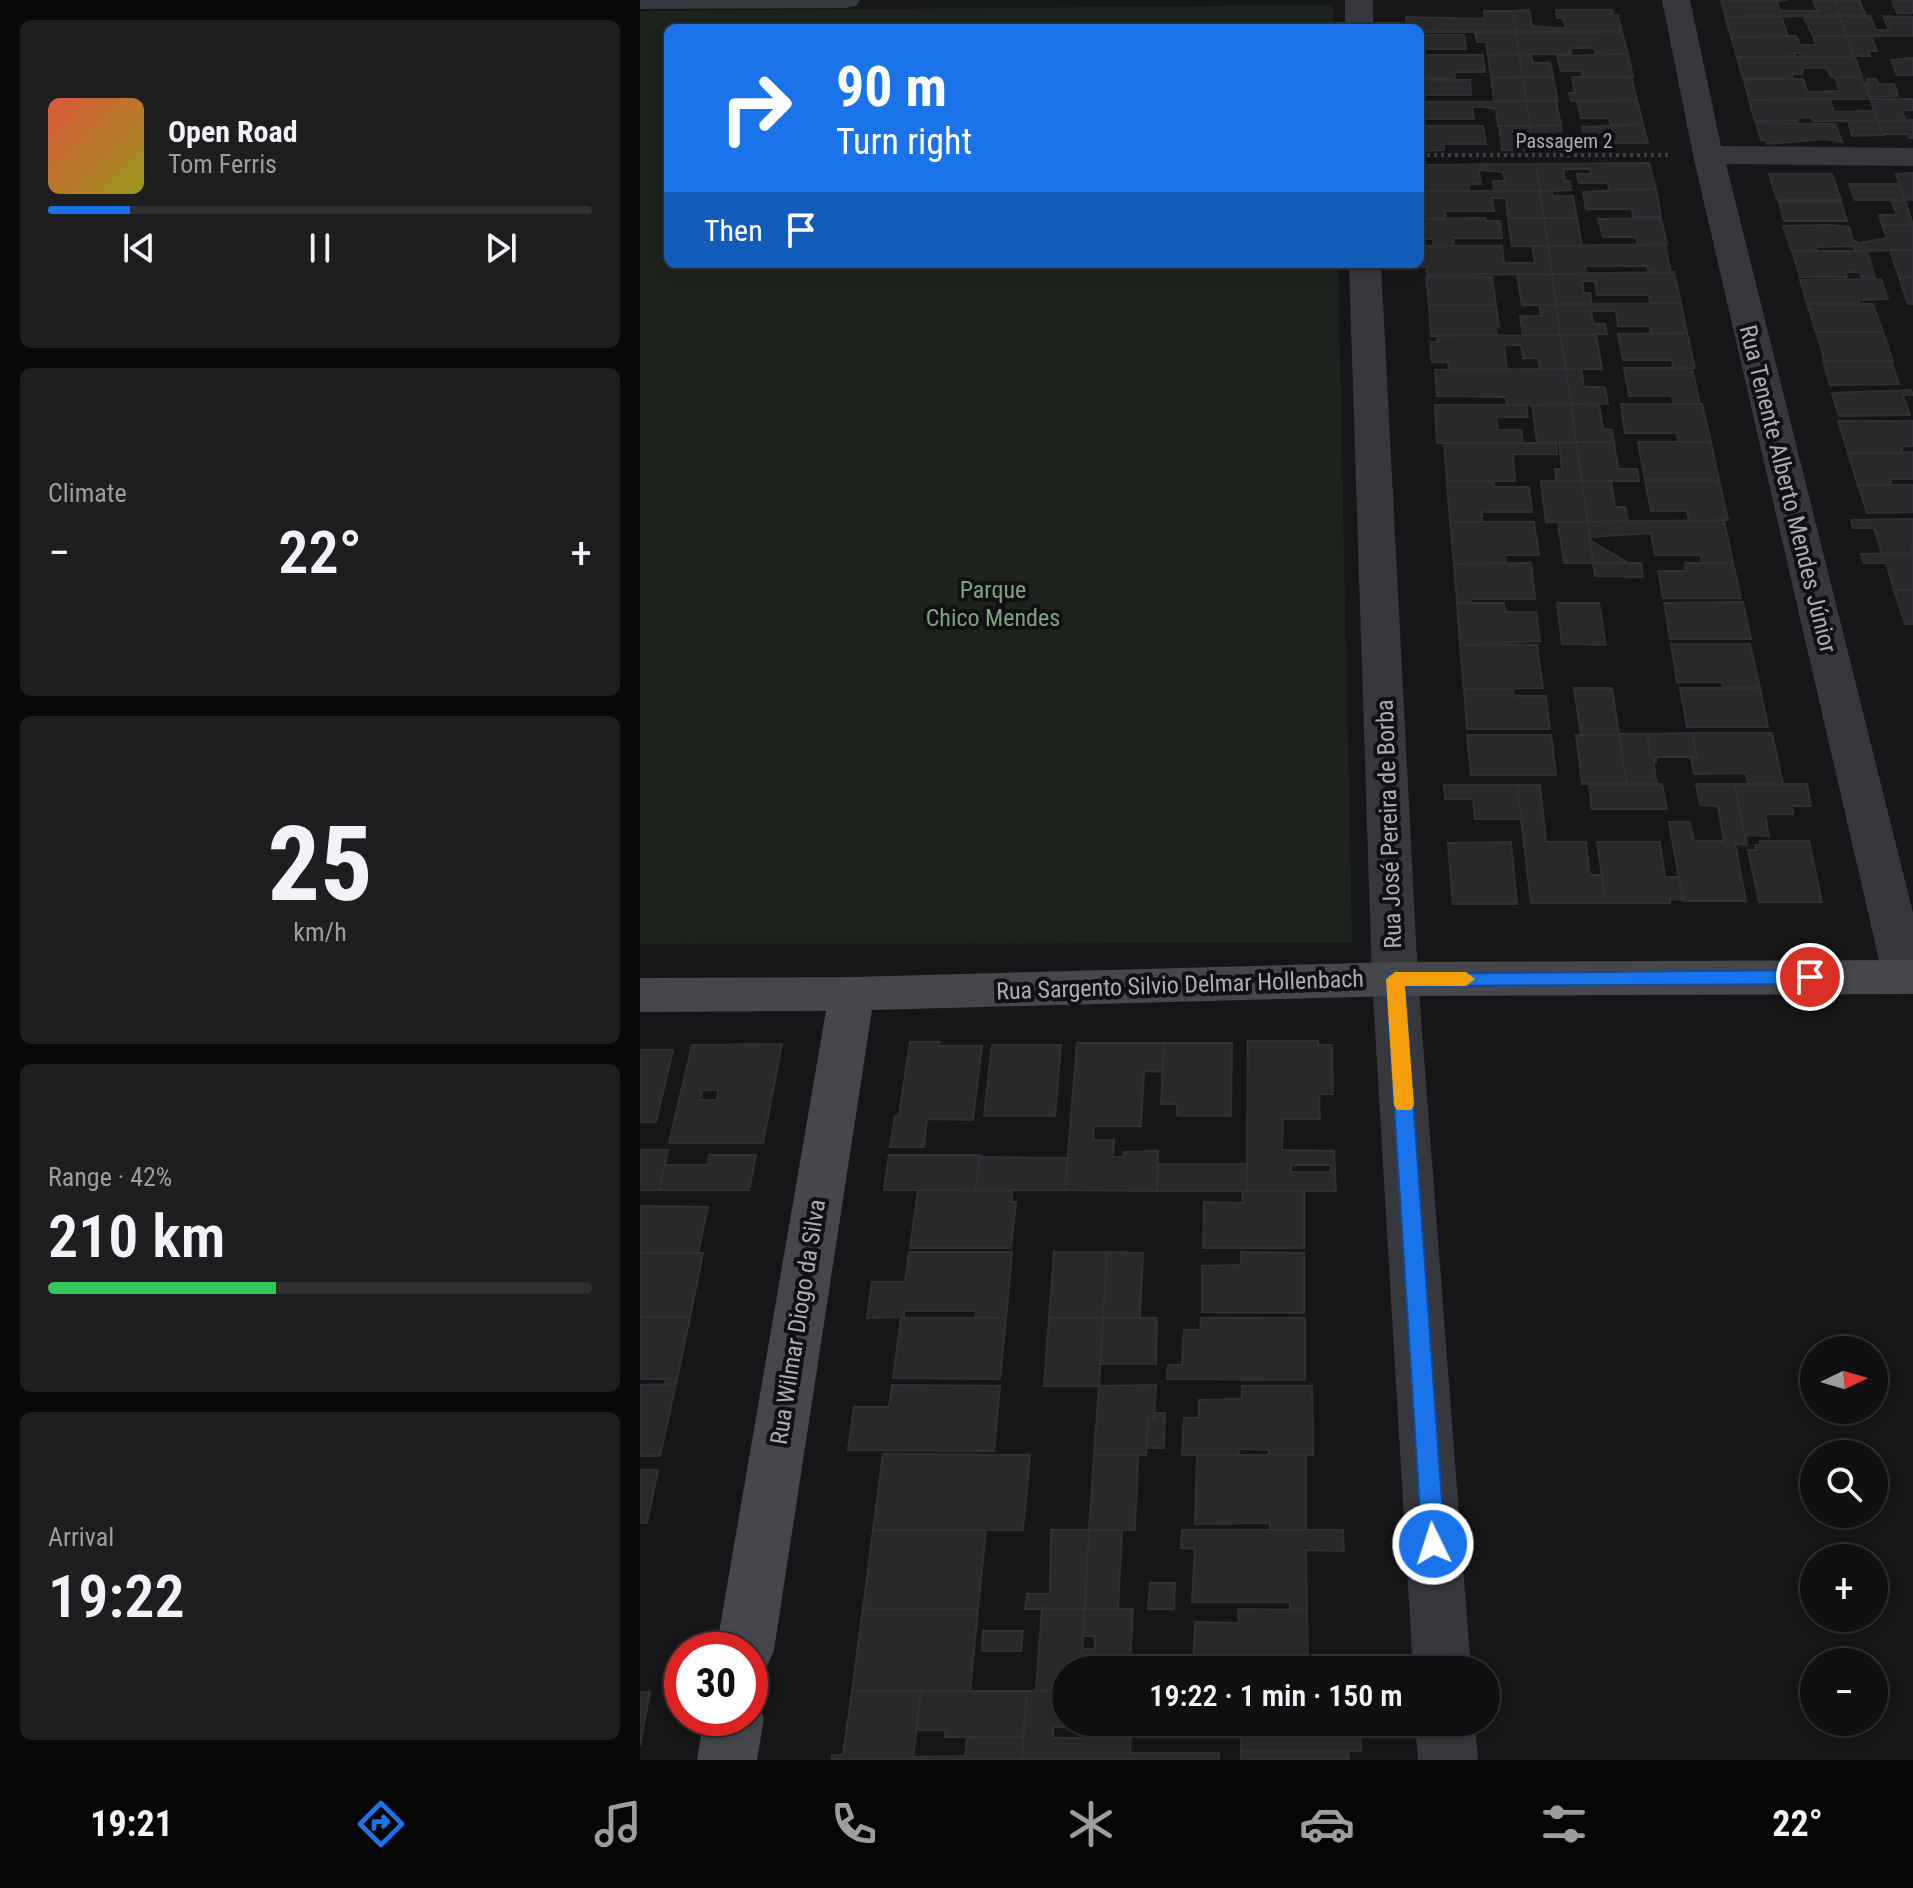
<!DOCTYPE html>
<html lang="en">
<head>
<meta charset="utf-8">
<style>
	:root { --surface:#101012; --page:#1e1e20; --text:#f1f3f6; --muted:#9c9d9f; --line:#303032; --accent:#1a73e8 }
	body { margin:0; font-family:"Roboto Condensed",sans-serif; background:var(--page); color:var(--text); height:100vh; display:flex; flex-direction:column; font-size:30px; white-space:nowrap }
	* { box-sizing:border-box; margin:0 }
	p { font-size:26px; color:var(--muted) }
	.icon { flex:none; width:44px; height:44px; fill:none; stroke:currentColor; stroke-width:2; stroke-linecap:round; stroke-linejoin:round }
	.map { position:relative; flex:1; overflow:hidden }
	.sheet { display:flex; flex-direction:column; gap:20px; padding:20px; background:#09090a; width:640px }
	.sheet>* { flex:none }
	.guide { position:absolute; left:24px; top:24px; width:760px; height:244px; border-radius:12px; box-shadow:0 4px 12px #0003,0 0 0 2px var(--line); background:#1a73e8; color:#fff; overflow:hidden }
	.needle { width:52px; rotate:85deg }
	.fabs { position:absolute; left:1160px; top:1336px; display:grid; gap:16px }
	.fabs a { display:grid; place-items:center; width:88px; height:88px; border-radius:50%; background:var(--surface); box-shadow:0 4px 12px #0003,0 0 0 2px var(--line); font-size:40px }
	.speed { position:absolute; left:24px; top:1632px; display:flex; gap:16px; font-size:40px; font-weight:700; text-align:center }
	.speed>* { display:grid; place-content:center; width:104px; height:104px; border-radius:50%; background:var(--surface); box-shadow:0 4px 12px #0003,0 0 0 2px var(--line); line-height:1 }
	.speed .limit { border:12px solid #d22; background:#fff; color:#111 }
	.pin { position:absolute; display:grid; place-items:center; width:68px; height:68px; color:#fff; margin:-34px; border:4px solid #fff; border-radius:50%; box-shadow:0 2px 8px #0007 }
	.me { position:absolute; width:88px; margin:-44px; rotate:356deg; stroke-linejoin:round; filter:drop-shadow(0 0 6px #0008) }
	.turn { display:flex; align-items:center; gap:28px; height:168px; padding:0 40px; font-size:36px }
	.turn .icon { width:104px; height:104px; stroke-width:2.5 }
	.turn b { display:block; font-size:56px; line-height:68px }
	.then { display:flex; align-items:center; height:76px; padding:0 40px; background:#0003; gap:16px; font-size:30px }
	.big { font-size:60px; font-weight:600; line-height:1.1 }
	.sheet .widget { flex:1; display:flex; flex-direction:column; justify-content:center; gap:12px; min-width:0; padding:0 28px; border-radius:12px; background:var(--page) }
	.sheet .dial { align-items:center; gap:0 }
	.dial b { font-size:104px; line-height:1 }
	.song { display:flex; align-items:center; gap:24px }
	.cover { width:96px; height:96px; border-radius:12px; background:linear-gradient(135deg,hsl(10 70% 55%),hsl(60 70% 35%)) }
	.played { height:8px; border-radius:4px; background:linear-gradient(90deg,var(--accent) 15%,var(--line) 15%) }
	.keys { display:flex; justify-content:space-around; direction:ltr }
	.heat { display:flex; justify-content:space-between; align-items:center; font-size:44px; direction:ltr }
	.charge { height:12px; border-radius:6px; background:linear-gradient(90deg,#34c759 42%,var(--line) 0) }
	.trip { position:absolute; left:412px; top:1656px; width:448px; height:80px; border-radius:40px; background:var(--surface); box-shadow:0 4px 12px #0003,0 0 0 2px var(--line); font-weight:600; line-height:80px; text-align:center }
	.dock { display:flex; height:128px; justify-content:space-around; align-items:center; background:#060607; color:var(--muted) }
	.dock .icon { width:56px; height:56px }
	.dock .selected { color:var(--accent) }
	.dock b { font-size:36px; color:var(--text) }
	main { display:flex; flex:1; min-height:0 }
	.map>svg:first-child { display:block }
</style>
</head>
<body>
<main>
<section class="sheet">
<div class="widget">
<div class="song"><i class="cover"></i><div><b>Open Road</b><p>Tom Ferris</p></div></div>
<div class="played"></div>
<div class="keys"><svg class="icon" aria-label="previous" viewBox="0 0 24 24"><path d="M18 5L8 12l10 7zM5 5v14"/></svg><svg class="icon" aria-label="pause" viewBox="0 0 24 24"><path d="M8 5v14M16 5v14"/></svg><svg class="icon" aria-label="next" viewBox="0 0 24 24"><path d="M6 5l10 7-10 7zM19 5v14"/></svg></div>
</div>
<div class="widget"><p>Climate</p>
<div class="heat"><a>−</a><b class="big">22°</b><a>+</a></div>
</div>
<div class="widget dial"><b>25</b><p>km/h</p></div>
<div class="widget"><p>Range · 42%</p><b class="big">210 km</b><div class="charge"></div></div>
<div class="widget"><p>Arrival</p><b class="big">19:22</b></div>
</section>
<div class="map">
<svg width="1273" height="1760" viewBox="0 0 1273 1760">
	<rect width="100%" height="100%" fill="#161618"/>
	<path fill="#1c231d" d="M693 5V28H28V264H698L712 943 0 944V11Z"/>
	<path fill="#29292c" stroke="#303034" stroke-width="2" fill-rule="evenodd" d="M1081 0H1148L1137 1 1140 11H1177L1173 0H1194L1199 16 1086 17Z
		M1194 0H1219L1226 16H1199Z
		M1252 0H1273V13H1257Z
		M889 10 892 26 918 28H926L923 18H917L916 10H972L974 16 978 15 982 31 876 32 872 11Z
		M844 11H872L876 32H780V28H767L766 17 845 19Z
		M1105 16H1141L1148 36 1091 37 1085 17Z
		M1163 16H1199L1207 36H1173Z
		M1199 16H1230L1236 30H1249L1243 16 1273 17V36H1207Z
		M835 32H876L879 54 848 55 846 42H837Z
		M876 32H982L988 54H956L954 48H930L931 54H879Z
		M780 35H824L826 49H780Z
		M1156 36 1160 45H1176L1173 36H1207L1214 56 1161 57 1160 53H1154L1155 56 1097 57 1091 37Z
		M1207 36H1231L1237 51H1228L1230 56H1214Z
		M879 54 883 77 851 78 848 55Z
		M879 54 891 55 893 63H910L913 77H883Z
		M988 54 993 77H943L942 71H921L917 56Z
		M780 55H843L845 72H814L815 78H780Z
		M1214 56 1222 77H1191L1187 68H1163L1162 74H1152L1153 78H1103L1097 57Z
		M1269 58H1273V75H1257L1251 60Z
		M883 77 886 101H854L851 78Z
		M883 77H913L918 101H886Z
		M932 77H991L997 100 931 101 929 93H935Z
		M1195 77H1222L1230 99 1109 100 1104 80 1163 79 1168 92 1200 91Z
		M1227 79H1236L1238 84H1254L1258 96 1229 97 1224 84H1228Z
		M780 80H830L831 95H780Z
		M1190 99 1194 112 1235 111 1238 121H1173L1172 117 1157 118 1158 121H1115L1109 100Z
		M1230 99H1273V110H1261L1266 121H1238Z
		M997 100 1003 124 971 125 969 118H941L937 102Z
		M886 101 890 126H858L856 109 842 107H832L834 119H780V102Z
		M886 101H916L921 125 890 126Z
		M1273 120V138H1269L1267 134H1243L1238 121Z
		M1208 121H1238L1244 135 1212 136Z
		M1116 123 1195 124 1202 142 1185 139 1127 144 1126 140H1121Z
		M1003 124 1008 143H946L942 127Z
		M920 125 926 150H894L890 126Z
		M780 126H843L846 144H804V150L780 151Z
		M859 126H890L894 150H862Z
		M1009 163 1016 189 969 190 968 183H939L937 174H951L950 169H923L925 181H930L931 190 912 191H900L896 164Z
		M896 164 900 191H854L853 181H865L863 172 839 170 841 184H829V191H780V165Z
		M1273 173V200H1265L1256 174Z
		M1129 174H1192L1201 200H1137Z
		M1209 184H1259L1265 200H1215Z
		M1016 189 1021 217H993L992 209H946L943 192Z
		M780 191H900L904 218H868L866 198H852L854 211H805V219H780Z
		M900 191H912V196H933L937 218H904Z
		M1251 200H1265L1273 225H1242L1239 215H1257Z
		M1139 202H1201L1207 221H1144Z
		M845 218 846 221H860L862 238H813L814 246 794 247 793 239H782L780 219Z
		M868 218H904L908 246H872Z
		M904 218H937L942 246H908Z
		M1021 218 1027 244 999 245 996 237H963L958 219Z
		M1189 225 1209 227 1213 240 1219 243 1247 238 1242 225H1273V250L1215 251 1213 246 1175 247 1177 251H1152L1143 226Z
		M1025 244 1031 273H1009L1007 266H945L947 274H912L908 246Z
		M781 246H862L864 263H895L892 246H908L912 274 787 275V267H782Z
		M1250 250H1273V277H1259Z
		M1152 251H1227L1235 277H1222L1220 272H1205L1207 277H1160Z
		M1034 272 1041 303H1010L1009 295H957L955 281H942L944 293H950L952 304H916L912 274Z
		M877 274H912L916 304 882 305Z
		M786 277H852L856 305H789Z
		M1259 277H1273V304H1268Z
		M1241 279 1248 299 1218 300 1220 304H1167L1160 280Z
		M1041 303 1047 333 1011 334 1010 326H978L976 311H951L953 324H965L967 334 920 335 916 304Z
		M916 304 920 335H883L880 316H901L899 305Z
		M1167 304H1233L1243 332H1176Z
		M789 305H856L859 327 855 326 857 335 791 336Z
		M1176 332H1243L1253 361H1185Z
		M1047 333 1055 368H1033L1032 360H983L978 334Z
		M920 335 926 369H900L898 358H883L881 345H864L867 369 809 370 808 362H792L790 342H798L797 336Z
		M920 335H956L962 369H926Z
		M1183 361H1251L1259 384 1190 385Z
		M984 368H1052L1060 404H1033L1032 396H989Z
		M926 369 931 404 867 405 866 397 797 396 795 370Z
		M926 369H941L944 387H965L968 404H931Z
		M1271 390 1273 395H1263L1270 415 1199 416 1192 393Z
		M931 404 936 442 897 443 892 405Z
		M931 404 959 405 963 429 972 430 974 442H936Z
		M981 404H1062L1071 442H1039L1036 433H985Z
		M795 405H886L888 417H856L858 430H881L883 443H797Z
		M1198 421H1273V446H1261L1263 453H1208Z
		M936 442 942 481H916L915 469H922L919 443Z
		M936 442H974L978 469H997L999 481H942Z
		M998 442H1071L1079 480H1005Z
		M804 443H916L917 454H873L875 481H807Z
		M1273 452V479H1250L1252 485H1218L1208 453Z
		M1005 480H1079L1088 520 1049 521 1047 511H1011Z
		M807 481H853L854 487H889L892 512H842V522H810Z
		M901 481H942L948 522H906Z
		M942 481H971L975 507H985L988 521 948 522Z
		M1218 485H1273V512L1227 513Z
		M1273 519 1272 553 1242 554 1234 528H1213L1211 520Z
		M1084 520 1093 563H1062L1061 555H1015L1011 533 950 537 948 522Z
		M810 522H894L899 555H865L866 563 814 564Z
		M918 522H948L953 563H924Z
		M950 540 988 563H953Z
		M1272 553 1273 590H1254L1246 563H1224L1221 554Z
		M891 563 895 599H830L831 603H817L814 564Z
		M953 563H1001L1003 577 955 576Z
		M1045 563H1093L1101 598H1023L1018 571H1046Z
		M1254 590H1273V624H1265Z
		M1103 602 1111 639H1030L1024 603Z
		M817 603H864L865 612H896L900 641 820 645Z
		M917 603H959L966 645 922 644Z
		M1031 644H1110L1120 688H1083L1082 682H1037Z
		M820 645H897L903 688 824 689Z
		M934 688H972L979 735H941Z
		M1040 688H1120L1128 727H1047Z
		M824 689H873L874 696H906L910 729H827Z
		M1052 733 1057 757H1011L1007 734Z
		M1052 733H1132L1143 784H1108L1106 773 1054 774 1051 757H1057Z
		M979 734H1007L1011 757H1016V762L1013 761 1017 784H987Z
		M827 735H911L916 775H831Z
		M936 735H979L987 784H942Z
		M1022 784 1027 809H952L949 785Z
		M1056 784H1094L1107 845 1095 844 1106 901H1043L1029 822H1050L1054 841H1084L1078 806 1060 805Z
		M1094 784H1167L1171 806H1152L1153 814H1125L1129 836 1105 835Z
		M804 785H877L881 819H835L833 799H805Z
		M877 785H900L906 842H946L950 875H962L966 903H891Z
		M1120 841H1169L1182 902H1119L1108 850H1116L1115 845H1120Z
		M871 842 877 904H813L808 843Z
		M957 842H1020L1025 877H1039L1043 900 1030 899V903H966Z
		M608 1041H678V1045H692L693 1094H679L680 1119H643L642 1150 694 1151 696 1191H607ZM651 1165H691V1172H651Z
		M270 1042H300L299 1046H342L333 1120 287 1119 284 1147H250L255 1116H259Z
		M437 1043H524L523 1072 504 1071 501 1126H454L453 1140H474L473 1157H483L484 1152 518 1151 517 1191 425 1190Z
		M524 1043H592L591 1116H537V1104H521Z
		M142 1044 123 1143H29L52 1045ZM62 1090H78L77 1100H60Z
		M352 1045H421L415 1116H344Z
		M0 1050H33L16 1122H0Z
		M0 1150H28L19 1190H0Z
		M69 1155H116L109 1190H19L24 1165H68Z
		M249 1155H340L335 1190H244Z
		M340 1157 428 1158 425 1190H335Z
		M518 1164H607V1191H517Z
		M278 1190 372 1191V1202H376L371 1248H270Z
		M602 1191H664V1248H563L564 1202 603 1203Z
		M0 1206 68 1207 58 1253H0Z
		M269 1252H372L366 1318 335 1317 336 1311H264V1317L227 1318 232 1282H265Z
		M414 1252H467L463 1318H409Z
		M467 1252 503 1253 500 1318H463Z
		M601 1252 664 1253V1313L562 1312V1266L601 1265Z
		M0 1253H63L50 1317H0Z
		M0 1317H50L36 1384 25 1385 26 1379H0Z
		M261 1318H366L360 1379 253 1378Z
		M409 1318H463L459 1386H404Z
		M463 1318H517L516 1364H460Z
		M561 1318H665V1380L527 1379 528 1365H542L544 1330H560Z
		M36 1384 20 1456H0V1385Z
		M252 1385 360 1386 354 1451 208 1450 214 1407H249Z
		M516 1385 514 1418H508L506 1455H454L459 1386Z
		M602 1386H672L673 1455H629V1450L598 1449 599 1455H542L544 1418H559V1400L602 1399Z
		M515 1413H525L524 1448H506L508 1418H514Z
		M243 1454 390 1455 383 1530H233Z
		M454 1455H498L495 1530H449Z
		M557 1455H666V1530H630V1523L555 1524Z
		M0 1470H18L7 1523H0Z
		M233 1530H346L338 1609 223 1608Z
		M411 1530H449L445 1609H385L387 1594H410Z
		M449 1530H482L478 1609H445Z
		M542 1530H703L704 1551 666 1550 667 1610 650 1609V1602H552L555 1549 541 1548Z
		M510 1583H535L534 1609H508Z
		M223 1608 338 1609 330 1691H212Z
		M402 1608 445 1609 441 1670H426V1691H396Z
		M445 1609H493L490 1670H441L442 1649H455V1636H443Z
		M598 1609 667 1610 668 1670H553L555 1622 599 1623Z
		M343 1631H383L381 1651H342Z
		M212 1691H281L273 1760H192V1755H203Z
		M281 1691H387L383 1737H305L306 1730H276Z
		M387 1691H426V1722H438V1727H413V1738H491L490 1760H382Z
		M0 1692H10L0 1746Z
		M601 1722H720L721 1751H601Z
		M383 1737 382 1759 273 1760V1757L325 1756 327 1738Z
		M601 1751H708L709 1760H601Z
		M490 1753H579V1760H490Z"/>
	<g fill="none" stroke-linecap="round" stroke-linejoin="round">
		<path stroke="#3d3f44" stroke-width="4" stroke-dasharray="3 4" stroke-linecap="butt" d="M780 155H1031"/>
		<path fill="#37383d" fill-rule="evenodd" d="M0 0H220L216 6 206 8 0 9Z
			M705 0H733V28H705Z
			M1022 0H1050L1081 146 1273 148V166L1086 164 1273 913V992L1266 994 1250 989 1243 977 1053 155Z
			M709 264H741L778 979 831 1670H773L732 979Z
			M775 1722H835L838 1760H778Z"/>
		<path fill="#45474d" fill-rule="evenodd" d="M1273 960V994L755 996 232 1010 134 1650 126 1669 110 1675V1650H76L186 1011 0 1012V978L212 977 755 962Z
			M110 1696 115 1698 124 1718 117 1760H57L64 1718H110Z"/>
	</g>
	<path fill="#1a73e8" stroke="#114b97" stroke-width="2" d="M1170 970 1179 977 1170 984 765 986 805 1544 802 1552 793 1555 785 1552 782 1544 746 979 749 974Z"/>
	<path fill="#f59e0b" d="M755 972H826L835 979 826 986H765L774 1105 771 1110H757L754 1105 746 979Z"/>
	<g text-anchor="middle" stroke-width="8" stroke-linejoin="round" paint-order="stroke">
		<g font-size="20" fill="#a8adb8" stroke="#111113">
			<text x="924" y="148">Passagem 2</text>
		</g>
		<g font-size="24" fill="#a8adb8" stroke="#111113">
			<text transform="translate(1148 489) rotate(76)" y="8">Rua Tenente Alberto Mendes Júnior</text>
			<text transform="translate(749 824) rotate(-92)" y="8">Rua José Pereira de Borba</text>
			<text transform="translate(540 985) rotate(-2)" y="8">Rua Sargento Silvio Delmar Hollenbach</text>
			<text transform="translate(158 1322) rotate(-81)" y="8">Rua Wilmar Diogo da Silva</text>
		</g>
		<g font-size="24" fill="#7fa381" stroke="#111113">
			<text x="353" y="598">Parque<tspan x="353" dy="28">Chico Mendes</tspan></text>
		</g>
	</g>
</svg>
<div class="fabs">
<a><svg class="needle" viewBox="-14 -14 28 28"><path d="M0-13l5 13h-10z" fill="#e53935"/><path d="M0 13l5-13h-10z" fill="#9c9d9f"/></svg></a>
<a><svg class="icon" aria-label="search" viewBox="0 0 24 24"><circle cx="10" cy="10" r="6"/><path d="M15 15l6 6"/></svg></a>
<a>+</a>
<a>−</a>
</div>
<div class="speed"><div class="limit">30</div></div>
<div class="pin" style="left:1170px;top:977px;background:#d93025"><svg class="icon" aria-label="arrive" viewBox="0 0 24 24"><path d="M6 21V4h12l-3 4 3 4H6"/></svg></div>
<svg class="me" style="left:793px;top:1544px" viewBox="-20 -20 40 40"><circle r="17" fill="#1a73e8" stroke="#fff" stroke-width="3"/><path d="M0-11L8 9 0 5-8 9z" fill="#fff"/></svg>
<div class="trip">19:22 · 1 min · 150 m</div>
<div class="guide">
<div class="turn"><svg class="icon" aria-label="right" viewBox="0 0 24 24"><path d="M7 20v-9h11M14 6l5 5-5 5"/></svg><div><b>90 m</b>Turn right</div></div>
<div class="then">Then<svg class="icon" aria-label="arrive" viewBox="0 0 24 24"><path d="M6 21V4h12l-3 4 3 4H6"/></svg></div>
</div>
</div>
</main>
<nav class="dock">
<b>19:21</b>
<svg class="icon selected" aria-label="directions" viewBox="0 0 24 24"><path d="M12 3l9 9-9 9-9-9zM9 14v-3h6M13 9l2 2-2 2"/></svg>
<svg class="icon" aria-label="music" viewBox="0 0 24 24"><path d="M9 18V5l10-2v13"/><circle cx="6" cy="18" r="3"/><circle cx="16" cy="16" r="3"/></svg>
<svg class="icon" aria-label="phone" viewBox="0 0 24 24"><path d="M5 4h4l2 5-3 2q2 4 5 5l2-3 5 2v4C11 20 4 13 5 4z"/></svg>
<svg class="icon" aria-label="climate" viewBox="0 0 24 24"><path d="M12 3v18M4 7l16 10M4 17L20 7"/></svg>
<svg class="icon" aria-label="car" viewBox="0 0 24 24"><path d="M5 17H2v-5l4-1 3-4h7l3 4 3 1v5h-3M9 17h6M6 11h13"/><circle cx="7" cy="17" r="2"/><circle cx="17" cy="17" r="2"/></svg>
<svg class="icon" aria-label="filters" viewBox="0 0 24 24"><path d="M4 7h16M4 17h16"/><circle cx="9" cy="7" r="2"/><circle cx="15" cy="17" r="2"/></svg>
<b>22°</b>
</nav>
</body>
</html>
